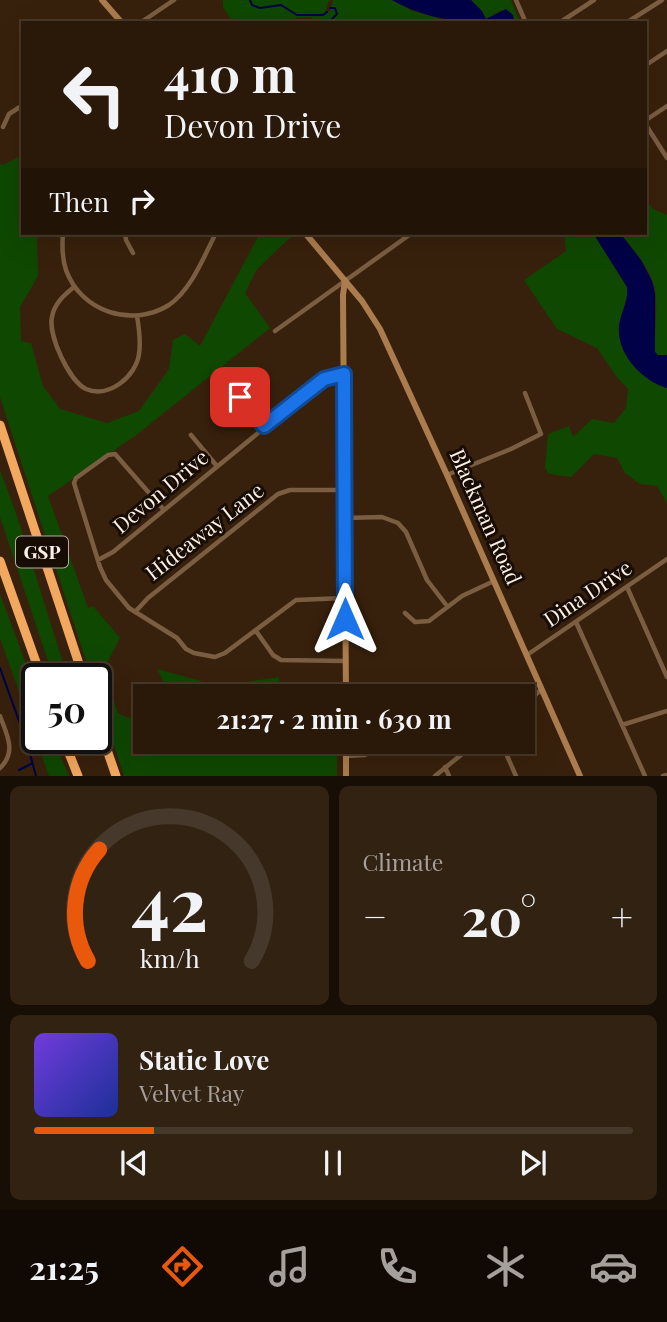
<!DOCTYPE html>
<html lang="en">
<head>
<meta charset="utf-8">
<style>
	:root { --surface:#2a1909; --page:#322212; --text:#f1f3f6; --muted:#a5a09c; --line:#46382a; --accent:#ea580c }
	body { margin:0; font-family:"Playfair Display",serif; background:var(--page); color:var(--text); height:100vh; display:flex; flex-direction:column; font-size:26px; white-space:nowrap }
	* { box-sizing:border-box; margin:0 }
	p { font-size:23px; color:var(--muted) }
	.icon { flex:none; width:38px; height:38px; fill:none; stroke:currentColor; stroke-width:2; stroke-linecap:round; stroke-linejoin:round }
	.map { position:relative; height:776px; overflow:hidden }
	.sheet { display:flex; flex-direction:column; gap:10px; padding:10px; background:#170e05; flex:1 }
	.sheet>* { flex:none }
	.guide { position:absolute; left:21px; top:21px; width:626px; height:214px; border-radius:0px; box-shadow:0 7px 28px #0002,0 0 0 2px var(--line); background:#2a1909; color:var(--text); overflow:hidden }
	.speed { position:absolute; left:21px; top:663px; display:flex; gap:14px; font-size:35px; font-weight:700; text-align:center }
	.speed>* { display:grid; place-content:center; width:91px; height:91px; border-radius:50%; background:var(--surface); box-shadow:0 7px 28px #0002,0 0 0 2px var(--line); line-height:1 }
	.speed .limit { border:4px solid #111; border-radius:10px; background:#fff; color:#111 }
	.pin { position:absolute; display:grid; place-items:center; width:60px; height:60px; color:#fff; margin:-30px; border-radius:14px; box-shadow:0 4px 10px #0006 }
	.me { position:absolute; width:77px; margin:-38px; rotate:0deg; stroke-linejoin:round; filter:drop-shadow(0 0 5px #0008) }
	.turn { display:flex; align-items:center; gap:24px; height:147px; padding:0 28px; font-size:32px }
	.turn .icon { width:91px; height:91px; stroke-width:2.5 }
	.turn b { display:block; font-size:49px; line-height:60px }
	.then { display:flex; align-items:center; height:66px; padding:0 28px; background:#0003; gap:14px; font-size:26px }
	.big { font-size:52px; font-weight:700; line-height:1.1 }
	.sheet .card { flex:1; display:flex; flex-direction:column; justify-content:center; gap:10px; min-width:0; padding:0 24px; border-radius:10px; background:var(--page) }
	.sheet .dial { align-items:center; gap:0 }
	.dial svg { height:182px; overflow:visible; fill:none; stroke:var(--line); stroke-width:7; stroke-linecap:round; text-anchor:middle }
	.dial text { fill:var(--text); stroke:none }
	.song { display:flex; align-items:center; gap:21px }
	.cover { width:84px; height:84px; border-radius:10px; background:linear-gradient(135deg,hsl(260 70% 55%),hsl(230 70% 35%)) }
	.played { height:7px; border-radius:4px; background:linear-gradient(90deg,var(--accent) 20%,var(--line) 20%) }
	.keys { display:flex; justify-content:space-around; direction:ltr }
	.heat { display:flex; justify-content:space-between; align-items:center; font-size:38px; direction:ltr }
	.sheet .tiles { flex:1; display:grid; gap:10px; grid-template-columns:1fr 1fr }
	.card:last-child { grid-column:span 2 }
	.trip { position:absolute; left:133px; top:684px; width:402px; height:70px; border-radius:0px; background:var(--surface); box-shadow:0 7px 28px #0002,0 0 0 2px var(--line); font-weight:700; line-height:70px; text-align:center }
	.tab-bar { display:flex; height:112px; justify-content:space-around; align-items:center; background:#110a04; color:var(--muted) }
	.tab-bar .icon { width:49px; height:49px }
	.tab-bar .selected { color:var(--accent) }
	.tab-bar b { font-size:32px; color:var(--text) }
	.map>svg:first-child { display:block }
</style>
</head>
<body>
<div class="map">
<svg width="667" height="776" viewBox="0 0 667 776">
	<rect width="100%" height="100%" fill="#38210c"/>
	<path fill="#0f4801" d="M223 0H329L325 12 326 14 331 9 333 0H392L412 11 456 23H313L312 17 296 18 290 23H233L223 7Z
		M471 0H511L520 23H514L513 15 502 10 486 19Z
		M23 155V233H37L38 276 20 307 21 341 31 343 43 386 60 409 107 423 139 411 169 369 173 340 185 334 200 346 260 233 294 234 257 269 245 293 270 328 135 436 48 496 88 608 93 606 120 638 104 669 118 713 128 718 145 710V742H337V776H124L96 691V679H92L0 397V164L3 165Z
		M646 200 653 209 667 215V355H658L655 352C654 332 658 310 655 290 651 268 633 250 620 233H646Z
		M564 233H593L627 287C629 302 619 316 619 331 619 357 644 381 667 388V503L657 486 640 484 625 473 617 458 594 454 571 477 549 474 545 468 548 434 569 426 573 437 592 419 614 423 626 408 628 389 616 376 597 348 557 329 524 280 566 251Z
		M0 470 18 519 68 679H54L0 517Z
		M0 594 37 694V738L53 739 69 776H49L0 638Z
		M157 669 219 686 279 677 280 691 250 693V696H171Z"/>
	<path fill="#000147" d="M392 0H471L482 11 486 19 506 9 513 15 514 22C472 25 429 21 392 0Z
		M593 233H620L641 260 652 281 655 294V352L658 355H667V388C642 381 616 353 619 325 621 312 629 300 627 287Z"/>
	<g fill="none" stroke-linecap="round" stroke-linejoin="round">
		<path stroke="#000147" stroke-width="2" d="M250 0 252 5 260 8 281 5 297 15H323L327 12
			M328 23 337 14 335 8H330
			M0 668 27 743 36 776
			M19 770 31 764"/>
		<path stroke="#7b5e42" stroke-width="4.5" d="M516 0 526 23
			M140 23 174 0
			M559 23 594 0
			M626 23 662 0
			M646 65 667 51
			M646 120 667 106
			M646 125 667 158
			M3 127 9 114 23 105
			M63 233C62 245 62 258 66 270 81 312 132 328 169 305 192 289 204 256 216 233
			M125 233 126 240 133 253
			M74 287C64 295 54 304 52 317 48 335 69 381 86 389 109 399 136 376 139 354 141 342 139 328 137 316
			M275 331 412 233
			M240 397 264 427
			M191 435 216 465
			M447 475 511 449 541 434 525 393
			M164 510 115 454 108 455 76 478 74 483 100 567 106 580 129 608 177 638 186 649 194 653 215 657 225 653 296 600 345 598
			M344 518 382 517 398 523 406 532 427 580 447 606
			M98 560 113 552 324 379 344 374
			M627 587 667 677
			M135 612 148 598 278 494 290 490H344
			M405 613 415 622 429 621 462 596 494 581
			M576 622 645 776
			M256 631 273 655 281 660 345 661
			M527 655 667 559
			M523 705 541 690
			M0 716C7 735 17 752 0 768
			M622 725 667 711
			M501 742 516 776
			M346 756 365 755 382 742
			M445 767 449 776
			M435 776 477 742
			M663 776 667 775"/>
		<path stroke="#ab7c4e" stroke-width="6" d="M102 0 122 23
			M305 233 362 301 380 329 447 475 580 776
			M345 280 343 295 346 696
			M346 742V776"/>
		<path stroke="#f2a85f" stroke-width="9" d="M0 425 84 679
			M0 561 42 679
			M96 718 116 776
			M63 738 78 776"/>
	</g>
	<g fill="none" stroke-linecap="round" stroke-linejoin="round">
		<g stroke="#114b97" stroke-width="18">
			<path id="route" d="M240 397 264 426 324 379 344 374 345 619"/>
		</g>
		<use href="#route" stroke="#1a73e8" stroke-width="12"/>
	</g>
	<g text-anchor="middle" stroke-width="6" stroke-linejoin="round" paint-order="stroke">
		<rect fill="#170d05" stroke="#b8aca2" stroke-width="2" x="16" y="536.5" width="52" height="31" rx="5"/>
		<g font-size="19" font-weight="bold" fill="#fdf0e6">
			<text x="42" y="559">GSP</text>
		</g>
		<g font-size="21" fill="#fdf0e6" stroke="#170d05">
			<text transform="translate(161 492) rotate(-40)" y="7">Devon Drive</text>
			<text transform="translate(485 517) rotate(66)" y="7">Blackman Road</text>
			<text transform="translate(205 532) rotate(-38)" y="7">Hideaway Lane</text>
			<text transform="translate(588 594) rotate(-34)" y="7">Dina Drive</text>
		</g>
	</g>
</svg>
<div class="speed"><div class="limit">50</div></div>
<div class="pin" style="left:240px;top:397px;background:#d93025"><svg class="icon" aria-label="arrive" viewBox="0 0 24 24"><path d="M6 21V4h12l-3 4 3 4H6"/></svg></div>
<svg class="me" style="left:345px;top:619px" viewBox="-20 -20 40 40"><path d="M0-17L14 15 0 8-14 15z" fill="#1a73e8" stroke="#fff" stroke-width="4"/></svg>
<div class="trip">21:27 · 2 min · 630 m</div>
<div class="guide">
<div class="turn"><svg class="icon" aria-label="left" viewBox="0 0 24 24"><path d="M17 20v-9H6M10 6l-5 5 5 5"/></svg><div><b>410 m</b>Devon Drive</div></div>
<div class="then">Then<svg class="icon" aria-label="right" viewBox="0 0 24 24"><path d="M7 20v-9h11M14 6l5 5-5 5"/></svg></div>
</div>
</div>
<section class="sheet">
<div class="tiles">
<div class="card dial"><svg viewBox="0 0 100 80">
<path d="M14 69A42 42 0 1 1 86 69"/>
<path d="M14 69A42 42 0 0 1 19 20" stroke="#ea580c"/>
<text x="50" y="56" font-size="32" font-weight="700">42</text>
<text x="50" y="72" font-size="11">km/h</text>
</svg></div>
<div class="card"><p>Climate</p>
<div class="heat"><a>−</a><b class="big">20°</b><a>+</a></div>
</div>
<div class="card">
<div class="song"><i class="cover"></i><div><b>Static Love</b><p>Velvet Ray</p></div></div>
<div class="played"></div>
<div class="keys"><svg class="icon" aria-label="previous" viewBox="0 0 24 24"><path d="M18 5L8 12l10 7zM5 5v14"/></svg><svg class="icon" aria-label="pause" viewBox="0 0 24 24"><path d="M8 5v14M16 5v14"/></svg><svg class="icon" aria-label="next" viewBox="0 0 24 24"><path d="M6 5l10 7-10 7zM19 5v14"/></svg></div>
</div>
</div>
</section>
<nav class="tab-bar">
<b>21:25</b>
<svg class="icon selected" aria-label="directions" viewBox="0 0 24 24"><path d="M12 3l9 9-9 9-9-9zM9 14v-3h6M13 9l2 2-2 2"/></svg>
<svg class="icon" aria-label="music" viewBox="0 0 24 24"><path d="M9 18V5l10-2v13"/><circle cx="6" cy="18" r="3"/><circle cx="16" cy="16" r="3"/></svg>
<svg class="icon" aria-label="phone" viewBox="0 0 24 24"><path d="M5 4h4l2 5-3 2q2 4 5 5l2-3 5 2v4C11 20 4 13 5 4z"/></svg>
<svg class="icon" aria-label="climate" viewBox="0 0 24 24"><path d="M12 3v18M4 7l16 10M4 17L20 7"/></svg>
<svg class="icon" aria-label="car" viewBox="0 0 24 24"><path d="M5 17H2v-5l4-1 3-4h7l3 4 3 1v5h-3M9 17h6M6 11h13"/><circle cx="7" cy="17" r="2"/><circle cx="17" cy="17" r="2"/></svg>
</nav>
</body>
</html>
